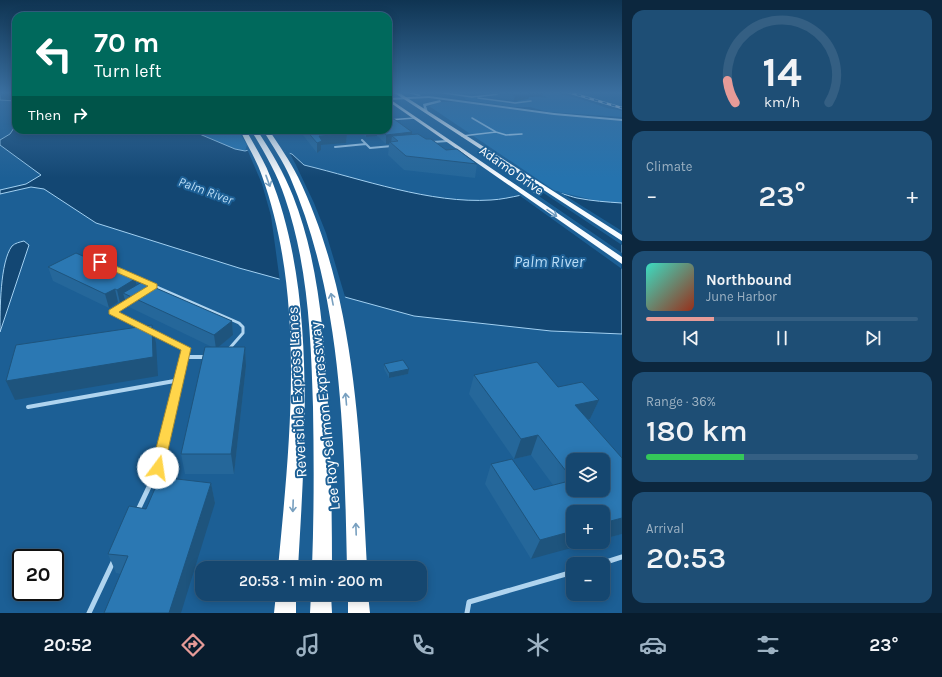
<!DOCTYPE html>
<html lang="en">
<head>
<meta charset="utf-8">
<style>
	:root { --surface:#154770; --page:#1e4e75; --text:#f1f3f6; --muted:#9db2c3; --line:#345f83; --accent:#e69b98 }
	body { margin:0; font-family:Karla,sans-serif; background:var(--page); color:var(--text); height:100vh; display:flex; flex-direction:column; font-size:15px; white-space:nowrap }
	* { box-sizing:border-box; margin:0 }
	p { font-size:13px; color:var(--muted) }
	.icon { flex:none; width:22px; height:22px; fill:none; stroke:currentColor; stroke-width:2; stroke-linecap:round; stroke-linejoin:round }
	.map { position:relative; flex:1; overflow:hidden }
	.details { display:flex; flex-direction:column; gap:10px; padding:10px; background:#0c273e; width:320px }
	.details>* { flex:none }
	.guide { position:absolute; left:12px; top:12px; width:380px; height:122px; border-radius:12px; box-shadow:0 2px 10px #0003,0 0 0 1px var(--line); background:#00695c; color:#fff; overflow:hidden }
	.controls { position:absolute; left:566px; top:453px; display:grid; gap:8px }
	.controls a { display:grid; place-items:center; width:44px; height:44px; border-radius:8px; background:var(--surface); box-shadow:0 2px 10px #0003,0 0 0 1px var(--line); font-size:20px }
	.speed { position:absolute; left:12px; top:549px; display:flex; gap:8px; font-size:20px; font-weight:700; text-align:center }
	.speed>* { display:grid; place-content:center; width:52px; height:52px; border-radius:50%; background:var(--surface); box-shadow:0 2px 10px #0003,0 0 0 1px var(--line); line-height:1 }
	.speed .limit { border:2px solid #111; border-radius:6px; background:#fff; color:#111 }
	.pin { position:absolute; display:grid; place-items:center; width:34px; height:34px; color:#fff; margin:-17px; border-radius:8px; box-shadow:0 2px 6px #0006 }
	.me { position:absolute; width:44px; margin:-22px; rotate:14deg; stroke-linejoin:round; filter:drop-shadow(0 0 3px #0008) }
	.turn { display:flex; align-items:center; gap:14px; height:84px; padding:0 16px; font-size:18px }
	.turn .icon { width:52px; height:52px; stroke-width:2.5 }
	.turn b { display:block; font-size:28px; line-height:34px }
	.then { display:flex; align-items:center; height:38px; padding:0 16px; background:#0003; gap:8px; font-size:15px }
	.big { font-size:30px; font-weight:600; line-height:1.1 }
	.details .tile { flex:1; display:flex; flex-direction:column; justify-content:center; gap:6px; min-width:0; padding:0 14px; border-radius:12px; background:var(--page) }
	.details .dial { align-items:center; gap:0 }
	.dial svg { height:104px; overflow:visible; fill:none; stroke:var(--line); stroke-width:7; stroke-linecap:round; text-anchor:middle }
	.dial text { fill:var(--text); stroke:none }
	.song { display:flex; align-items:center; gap:12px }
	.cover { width:48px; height:48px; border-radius:6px; background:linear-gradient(135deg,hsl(170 70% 55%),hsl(10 70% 35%)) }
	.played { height:4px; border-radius:2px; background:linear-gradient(90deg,var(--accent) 25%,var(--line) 25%) }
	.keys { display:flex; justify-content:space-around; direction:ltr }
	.heat { display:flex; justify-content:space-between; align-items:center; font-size:22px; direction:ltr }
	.charge { height:6px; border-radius:3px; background:linear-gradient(90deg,#34c759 36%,var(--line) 0) }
	.trip { position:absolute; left:195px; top:561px; width:232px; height:40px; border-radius:12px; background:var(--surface); box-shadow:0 2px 10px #0003,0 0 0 1px var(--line); font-weight:600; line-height:40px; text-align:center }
	.tabs { display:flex; height:64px; justify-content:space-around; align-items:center; background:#081c2d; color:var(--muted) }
	.tabs .icon { width:28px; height:28px }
	.tabs .selected { color:var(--accent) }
	.tabs b { font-size:18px; color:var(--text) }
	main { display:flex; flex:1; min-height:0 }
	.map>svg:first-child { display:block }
</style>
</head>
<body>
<main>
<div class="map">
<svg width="622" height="613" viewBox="0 0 622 613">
	<rect width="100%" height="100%" fill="#1c5f95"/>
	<path fill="#2573ae" d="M537 92C560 92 582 99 604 107 609 109 616 109 622 111V117L548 112 530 107H513L479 102 466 100 464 97 518 102 511 98 522 95 548 98Z
		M439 102H462L531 112 622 121V203L602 202 555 191 429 106Z
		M190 130H238L247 145 245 151 235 149Z"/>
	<path fill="#134773" stroke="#a2d0f1" d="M0 92H16V101L0 100Z
		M16 125V130H190L235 149 245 151 259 147 276 150 292 154 304 165C362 179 431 204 491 200 511 199 530 191 551 192 560 192 568 196 577 198 592 201 607 202 622 203V334L551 331 414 316 239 268 96 223 44 189 31 187 0 194V190L26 184 41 175 0 145V140L10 134Z
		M24 241 29 245 0 332C0 309 0 262 12 246 15 243 20 242 24 241Z"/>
	<path fill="#1c5f95" d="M258 145 276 147 278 150 289 152 296 165 314 203 326 233 346 300 280 282 271 216 262 184 247 149Z
		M530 190 622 253V269L516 193Z
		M539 190 558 191 622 231V245Z"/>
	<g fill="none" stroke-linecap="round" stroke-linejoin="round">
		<path stroke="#afd4ef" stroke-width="1.5" d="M437 92 472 97 501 94
			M478 98 515 103 531 101
			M388 120 415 118
			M496 132 506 135 522 134
			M462 136 496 132 472 118"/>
		<path stroke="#afd4ef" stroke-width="2" d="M362 140 370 148 392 146
			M432 142 448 141
			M335 147 366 144"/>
		<path stroke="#afd4ef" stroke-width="2.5" d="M99 262 111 267"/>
		<path stroke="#afd4ef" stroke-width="3" d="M109 266 239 323 243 327V333L229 349
			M129 302 112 312 143 328
			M151 332 186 348 184 358
			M185 357H205"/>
		<path stroke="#afd4ef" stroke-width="4" d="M185 357H205
			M28 407 180 380
			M157 471 184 357"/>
		<path stroke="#afd4ef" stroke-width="5" d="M138 510 157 470
			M600 564 622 557
			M89 613 114 560
			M467 613 469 602 573 572"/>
		<path fill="#afd4ef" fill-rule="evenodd" d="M404 92H410L421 95 419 96Z
			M429 96 554 113 622 119V121L554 115 429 98 388 100 389 98Z
			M440 100 441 102 426 106 428 112 425 113 423 104Z"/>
		<path fill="#f7fbff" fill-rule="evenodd" d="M393 92H398L622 235V241Z
			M388 98 622 257V264L388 101Z"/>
		<path fill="#fff" fill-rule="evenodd" d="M240 130H246C254 145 264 160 270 176 317 290 305 446 298 568H278C290 441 306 299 262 176 257 161 247 145 240 130Z
			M251 130H257C271 151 284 173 293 196 319 262 324 335 328 405 331 459 332 513 332 568H312C314 514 314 461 313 407 311 337 308 265 285 198 277 173 264 152 251 130Z
			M263 130H269C279 145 290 161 298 177 356 297 360 437 367 568H347C344 437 343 300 290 177 283 161 272 145 263 130Z
			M276 594H296V613H274Z
			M311 594H331L332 613H310Z
			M348 594H368L370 613H348Z"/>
		<g stroke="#fff" stroke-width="2.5">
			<path id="rail" d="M568 92 622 108"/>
		</g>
		<use href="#rail" stroke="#1c5f95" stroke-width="1.5" stroke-dasharray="4.5" stroke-linecap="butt"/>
	</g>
	<path fill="#25679a" d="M486 92H543L542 96 529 97 528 99 514 101 497 97 498 93H489Z
		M299 130H342L347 134 346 143 321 145V150L317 153Z
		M359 130H388L412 134 426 139 446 150 477 164 475 178 404 170 388 155 389 144H386L377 136 366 137Z
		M48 267 137 285 232 321 233 335 218 347H245L246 366 234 474H185L181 454 212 347 127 306 125 300 120 303 118 302 109 308 53 281Z
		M384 364 409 369 408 374 389 378 384 369Z
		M474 375 599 400 590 419 588 420 622 534 603 539V512L531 559 485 484 491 464 534 490 553 485 531 455 514 459 469 394Z
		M211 483 215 503 121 574 116 573 108 554 146 509Z"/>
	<path fill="#1e547d" d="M489 92H498V93H489Z
		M527 92H543L542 96 529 97 528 99 514 101 515 95Z
		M366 130H377V136L366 137Z
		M412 132 411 142 398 141 392 136 391 143 390 142 389 144H386V135Z
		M347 134 346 143 321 145V150L317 153V143L319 136Z
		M135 279 138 292 123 293 125 300 120 303 117 290Z
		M115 289 118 302 109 308 105 294Z
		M232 321 233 335 216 349 214 335Z
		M152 325 156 343 158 376 15 400 6 381Z
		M245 347 246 366 234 474 231 454Z
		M409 369 408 374 389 378V373Z
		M599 400 590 419 567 424 575 405Z
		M538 435 531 455 514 459 521 439Z
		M211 483 215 503 181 613H169Z
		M622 518V534L603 539V523Z
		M573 531V542H593L531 559 540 540Z"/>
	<path fill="#2b78b3" stroke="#1e547d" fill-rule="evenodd" d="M498 92H528H527L529 94 515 95Z
		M388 119H394L412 132 386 135 381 130H388Z
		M306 130H342L347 134 319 136 322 141 317 143Z
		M418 134 426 139H431L446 150 457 149 477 164 406 156 390 142 398 141 392 136Z
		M76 253 135 279 117 290 115 289 105 294 48 267Z
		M142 282 232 321 214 335 123 293Z
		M152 325 153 357 6 381 16 345Z
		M205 347H245L231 454H181Z
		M403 360 409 369 389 373 384 364Z
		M537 362 558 387 582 382 599 400 575 405 622 458V518L603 523V512H573V531L540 540 491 464 512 459 534 490 573 480 538 435 521 439 474 375ZM573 460H603V490H573Z
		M160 477 211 483 169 613H104L128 556 108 554 129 506 146 509Z"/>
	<defs><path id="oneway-shaft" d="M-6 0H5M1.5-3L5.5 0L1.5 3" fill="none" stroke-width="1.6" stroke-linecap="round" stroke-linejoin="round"/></defs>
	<g stroke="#779fbf">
		<use href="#oneway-shaft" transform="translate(268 181) rotate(70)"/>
		<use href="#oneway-shaft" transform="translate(332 299) rotate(-101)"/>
		<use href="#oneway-shaft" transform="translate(346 399) rotate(-95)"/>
		<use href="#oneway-shaft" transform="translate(293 506) rotate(92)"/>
		<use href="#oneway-shaft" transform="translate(356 529) rotate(-92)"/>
	</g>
	<use stroke="#749dbf" href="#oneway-shaft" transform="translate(552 213) rotate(35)"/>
	<linearGradient id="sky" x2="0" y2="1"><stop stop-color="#0f3452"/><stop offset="0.52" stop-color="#3a6fa0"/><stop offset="1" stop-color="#3a6fa0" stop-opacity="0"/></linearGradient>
	<rect width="622" height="178" fill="url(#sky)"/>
	<path fill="#ffd54a" stroke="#a68a30" d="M97 260H102L157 284V288L119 312 191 348 164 468 162 472 158 473 153 472 151 468 181 350 109 314V310L148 286 97 264Z"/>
	<g text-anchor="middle" stroke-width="4" stroke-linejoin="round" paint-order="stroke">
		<g font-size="13" fill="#fff" stroke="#1c5f95">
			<text transform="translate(512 170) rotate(35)" y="5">Adamo Drive</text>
		</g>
		<g font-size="13" font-style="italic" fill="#bbddf6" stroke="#1c5f95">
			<text transform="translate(206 190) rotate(20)" y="5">Palm River</text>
		</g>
		<g font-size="15" fill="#fff" stroke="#1c5f95">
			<text transform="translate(297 392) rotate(-93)" y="5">Reversible Express Lanes</text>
			<text transform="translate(325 416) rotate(-96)" y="5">Lee Roy Selmon Expressway</text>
		</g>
		<g font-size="16" font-style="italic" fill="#bbddf6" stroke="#1c5f95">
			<text x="549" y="267">Palm River</text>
		</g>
	</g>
</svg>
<div class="controls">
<a><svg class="icon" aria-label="layers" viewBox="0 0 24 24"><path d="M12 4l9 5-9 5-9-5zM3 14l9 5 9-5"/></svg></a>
<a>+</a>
<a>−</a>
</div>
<div class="speed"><div class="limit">20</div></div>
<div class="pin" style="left:100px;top:262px;background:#d93025"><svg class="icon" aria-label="arrive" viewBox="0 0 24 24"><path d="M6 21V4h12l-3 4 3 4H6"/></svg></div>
<svg class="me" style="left:158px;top:468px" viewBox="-20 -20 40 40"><circle r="19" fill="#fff"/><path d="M0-13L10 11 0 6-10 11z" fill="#ffd54a"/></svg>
<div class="trip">20:53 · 1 min · 200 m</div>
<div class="guide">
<div class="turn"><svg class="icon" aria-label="left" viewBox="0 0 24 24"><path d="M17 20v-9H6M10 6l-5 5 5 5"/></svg><div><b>70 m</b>Turn left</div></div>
<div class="then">Then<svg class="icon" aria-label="right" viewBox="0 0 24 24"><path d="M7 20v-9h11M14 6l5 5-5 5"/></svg></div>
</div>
</div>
<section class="details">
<div class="tile dial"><svg viewBox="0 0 100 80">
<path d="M14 69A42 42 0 1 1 86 69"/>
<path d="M14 69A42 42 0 0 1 8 52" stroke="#e69b98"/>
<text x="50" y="56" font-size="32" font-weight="700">14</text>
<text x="50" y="72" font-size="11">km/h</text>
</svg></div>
<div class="tile"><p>Climate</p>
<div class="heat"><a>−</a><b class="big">23°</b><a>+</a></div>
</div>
<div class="tile">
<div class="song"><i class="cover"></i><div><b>Northbound</b><p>June Harbor</p></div></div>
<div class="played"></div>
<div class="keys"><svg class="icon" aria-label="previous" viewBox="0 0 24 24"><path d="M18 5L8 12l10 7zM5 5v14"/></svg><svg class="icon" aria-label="pause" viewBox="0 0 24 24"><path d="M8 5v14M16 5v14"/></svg><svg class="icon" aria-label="next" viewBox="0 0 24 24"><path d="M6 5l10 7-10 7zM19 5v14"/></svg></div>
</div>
<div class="tile"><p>Range · 36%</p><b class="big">180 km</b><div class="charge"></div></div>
<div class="tile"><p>Arrival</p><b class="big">20:53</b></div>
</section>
</main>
<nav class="tabs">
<b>20:52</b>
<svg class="icon selected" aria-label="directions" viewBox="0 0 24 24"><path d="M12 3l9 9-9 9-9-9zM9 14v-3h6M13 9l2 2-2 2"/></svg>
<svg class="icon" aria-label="music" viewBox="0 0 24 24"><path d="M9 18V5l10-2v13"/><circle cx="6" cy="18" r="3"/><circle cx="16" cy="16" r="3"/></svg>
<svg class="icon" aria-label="phone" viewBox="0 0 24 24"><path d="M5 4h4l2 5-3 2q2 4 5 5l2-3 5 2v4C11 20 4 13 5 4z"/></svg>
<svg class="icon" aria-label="climate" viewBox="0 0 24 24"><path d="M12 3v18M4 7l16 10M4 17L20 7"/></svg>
<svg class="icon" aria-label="car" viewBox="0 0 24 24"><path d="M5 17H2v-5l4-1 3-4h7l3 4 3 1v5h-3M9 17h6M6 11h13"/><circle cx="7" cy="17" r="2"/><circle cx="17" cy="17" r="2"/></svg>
<svg class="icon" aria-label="filters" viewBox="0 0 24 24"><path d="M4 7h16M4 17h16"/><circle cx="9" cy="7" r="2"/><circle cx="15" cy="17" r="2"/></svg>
<b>23°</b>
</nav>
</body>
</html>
